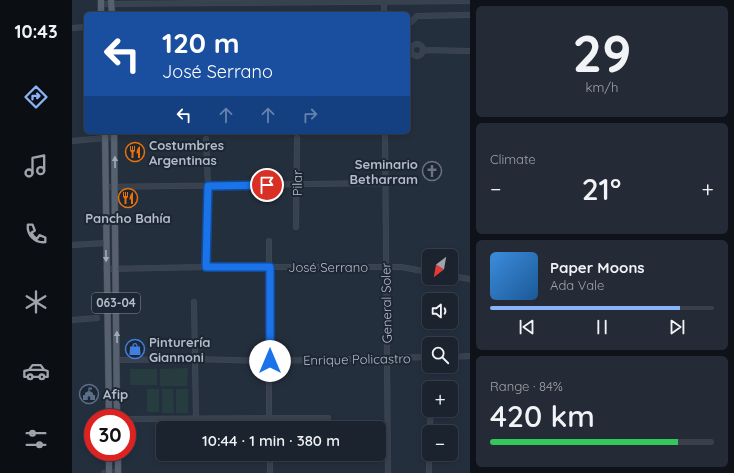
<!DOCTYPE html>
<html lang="en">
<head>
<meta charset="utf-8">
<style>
	:root { --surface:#1b232e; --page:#242b36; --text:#f1f3f6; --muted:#a0a4aa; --line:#39404a; --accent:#8ab4f8 }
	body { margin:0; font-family:Quicksand,sans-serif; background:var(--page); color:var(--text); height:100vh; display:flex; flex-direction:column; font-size:15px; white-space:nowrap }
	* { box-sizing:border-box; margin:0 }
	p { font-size:13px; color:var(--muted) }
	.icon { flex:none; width:22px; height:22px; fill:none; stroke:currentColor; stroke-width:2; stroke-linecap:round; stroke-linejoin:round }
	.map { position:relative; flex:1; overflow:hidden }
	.sheet { display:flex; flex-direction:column; gap:6px; padding:6px; background:#0f1319; width:264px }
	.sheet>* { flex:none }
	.guide { position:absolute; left:12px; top:12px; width:326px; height:122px; border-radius:6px; box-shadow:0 2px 6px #0003,0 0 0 1px var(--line); background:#1a4fa0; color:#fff; overflow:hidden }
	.needle { width:26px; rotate:211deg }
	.buttons { position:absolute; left:350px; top:249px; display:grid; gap:8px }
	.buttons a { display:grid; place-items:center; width:36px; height:36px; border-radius:6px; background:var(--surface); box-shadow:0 2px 6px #0003,0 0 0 1px var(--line); font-size:20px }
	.speed { position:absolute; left:12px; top:409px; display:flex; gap:8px; font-size:20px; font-weight:700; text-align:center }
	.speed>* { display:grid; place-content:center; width:52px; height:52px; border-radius:50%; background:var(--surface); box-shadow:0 2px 6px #0003,0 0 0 1px var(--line); line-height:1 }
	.speed .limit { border:6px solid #d22; background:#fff; color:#111 }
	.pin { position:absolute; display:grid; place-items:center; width:34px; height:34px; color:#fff; margin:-17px; border:2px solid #fff; border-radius:50%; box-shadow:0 1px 4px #0007 }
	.me { position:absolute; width:44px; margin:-22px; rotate:0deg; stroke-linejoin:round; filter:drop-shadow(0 0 3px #0008) }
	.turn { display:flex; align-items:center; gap:14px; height:84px; padding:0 12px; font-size:18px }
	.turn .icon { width:52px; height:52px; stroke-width:2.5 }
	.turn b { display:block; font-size:28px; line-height:34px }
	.lanes { display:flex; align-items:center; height:38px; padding:0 12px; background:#0003; justify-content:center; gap:20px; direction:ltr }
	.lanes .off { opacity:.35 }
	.big { font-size:30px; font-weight:600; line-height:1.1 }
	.sheet .widget { flex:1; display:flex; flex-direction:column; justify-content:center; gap:6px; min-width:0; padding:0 14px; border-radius:6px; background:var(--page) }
	.sheet .dial { align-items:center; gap:0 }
	.dial b { font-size:52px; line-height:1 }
	.song { display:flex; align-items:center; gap:12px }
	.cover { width:48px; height:48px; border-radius:6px; background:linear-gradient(135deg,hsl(210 70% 55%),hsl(210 70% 35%)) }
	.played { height:4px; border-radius:2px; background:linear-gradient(90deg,var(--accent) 85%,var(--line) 85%) }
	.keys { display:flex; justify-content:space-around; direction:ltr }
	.heat { display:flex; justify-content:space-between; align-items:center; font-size:22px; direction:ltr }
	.charge { height:6px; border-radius:3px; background:linear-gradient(90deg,#34c759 84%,var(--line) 0) }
	.trip { position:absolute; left:84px; top:421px; width:230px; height:40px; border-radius:6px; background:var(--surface); box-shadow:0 2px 6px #0003,0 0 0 1px var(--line); font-weight:600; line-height:40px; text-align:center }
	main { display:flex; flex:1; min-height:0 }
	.menu { display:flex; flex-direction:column; width:72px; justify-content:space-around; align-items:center; background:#0b0e12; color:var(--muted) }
	.menu .icon { width:28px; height:28px }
	.menu .selected { color:var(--accent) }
	.menu b { font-size:18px; color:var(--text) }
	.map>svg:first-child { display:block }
</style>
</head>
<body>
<main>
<nav class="menu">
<b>10:43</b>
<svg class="icon selected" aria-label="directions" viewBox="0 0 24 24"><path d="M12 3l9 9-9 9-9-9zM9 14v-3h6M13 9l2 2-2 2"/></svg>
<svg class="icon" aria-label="music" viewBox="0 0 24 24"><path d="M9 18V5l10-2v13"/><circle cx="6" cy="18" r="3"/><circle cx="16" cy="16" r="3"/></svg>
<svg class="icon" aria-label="phone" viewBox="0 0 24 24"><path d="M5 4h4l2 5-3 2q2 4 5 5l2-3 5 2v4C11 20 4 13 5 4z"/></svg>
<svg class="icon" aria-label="climate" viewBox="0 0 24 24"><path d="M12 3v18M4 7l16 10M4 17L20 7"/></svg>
<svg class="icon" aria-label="car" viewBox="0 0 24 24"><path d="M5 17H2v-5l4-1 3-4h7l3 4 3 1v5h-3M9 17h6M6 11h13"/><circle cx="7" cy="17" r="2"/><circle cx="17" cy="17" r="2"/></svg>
<svg class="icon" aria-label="filters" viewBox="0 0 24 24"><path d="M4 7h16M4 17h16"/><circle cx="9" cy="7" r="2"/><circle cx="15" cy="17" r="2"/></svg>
</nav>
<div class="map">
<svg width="398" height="473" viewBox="0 0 398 473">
	<rect width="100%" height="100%" fill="#242f3e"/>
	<path fill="#263c3f" d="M116 368 115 386H88V369Z
		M58 369H85V385H58Z
		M75 389H87V412H75Z
		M90 389H101L102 413H90Z
		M104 389H116V413H104Z"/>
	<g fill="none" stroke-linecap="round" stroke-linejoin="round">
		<g stroke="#414a57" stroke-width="6">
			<path id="minor" d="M312 0V14
				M29 4 398 1
				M336 23 339 22 345 16 398 15
				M0 28 14 27
				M339 50a6 6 0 1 1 12 0a6 6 0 1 1-12 0Z
				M351 50 398 51
				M313 132 316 473
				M0 141 43 137
				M33 187 313 183
				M224 227 225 138
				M197 241V428
				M0 245 34 243
				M134 267 136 186 134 139
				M34 269 134 267H329L357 272
				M379 276 398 279
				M122 302 124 418
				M0 320 25 318
				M379 357 398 356
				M45 360 123 359 198 361 357 357
				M357 394 355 398 357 403
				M55 419 256 418
				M198 454V473
				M32 473 46 472
				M357 473V439L359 410"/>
		</g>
		<g stroke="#414a57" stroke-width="7">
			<path id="major" d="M29 0V14
				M39 0 40 14
				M33 132 37 418
				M42 132 45 418
				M46 452V473
				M37 473V452"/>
		</g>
		<use href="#minor" stroke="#38414e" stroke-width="5"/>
		<use href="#major" stroke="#56606e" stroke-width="6"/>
	</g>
	<defs><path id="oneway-solid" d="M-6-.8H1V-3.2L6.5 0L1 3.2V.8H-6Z"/></defs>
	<g fill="#a1aab7">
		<use href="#oneway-solid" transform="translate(43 162) rotate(-91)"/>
		<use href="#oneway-solid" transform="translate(34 256) rotate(89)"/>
		<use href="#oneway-solid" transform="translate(45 337) rotate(-91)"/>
	</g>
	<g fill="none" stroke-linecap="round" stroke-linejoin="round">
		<g stroke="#114b97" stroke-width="10">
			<path id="route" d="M195 185 136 186 134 267H198V361"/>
		</g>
		<use href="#route" stroke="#1a73e8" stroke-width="7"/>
	</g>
	<defs>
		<g id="restaurant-ring" transform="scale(1)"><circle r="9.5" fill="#1d2633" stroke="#e8710a" stroke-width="1.5"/><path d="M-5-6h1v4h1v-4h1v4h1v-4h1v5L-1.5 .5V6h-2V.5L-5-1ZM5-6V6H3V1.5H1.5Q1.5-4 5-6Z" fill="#e8710a"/></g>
		<g id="church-ring" transform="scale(1)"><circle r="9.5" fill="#1d2633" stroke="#6b7280" stroke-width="1.5"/><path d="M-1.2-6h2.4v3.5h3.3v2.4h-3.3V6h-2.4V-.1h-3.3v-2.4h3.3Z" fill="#6b7280"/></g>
		<g id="shop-ring" transform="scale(1)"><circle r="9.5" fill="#1d2633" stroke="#3f7fe0" stroke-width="1.5"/><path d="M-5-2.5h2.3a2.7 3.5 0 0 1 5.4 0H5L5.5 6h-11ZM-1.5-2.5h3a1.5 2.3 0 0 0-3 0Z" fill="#3f7fe0"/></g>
		<g id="civic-ring" transform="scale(1)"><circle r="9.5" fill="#1d2633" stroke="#5c6f8a" stroke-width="1.5"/><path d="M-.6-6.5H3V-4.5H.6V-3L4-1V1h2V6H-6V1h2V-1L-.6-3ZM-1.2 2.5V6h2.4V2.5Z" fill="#5c6f8a"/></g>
	</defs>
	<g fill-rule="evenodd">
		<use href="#restaurant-ring" x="63" y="152"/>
		<use href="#church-ring" x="360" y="171"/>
		<use href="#restaurant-ring" x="56" y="198"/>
		<use href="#shop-ring" x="63" y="349"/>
		<use href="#civic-ring" x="17" y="394"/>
	</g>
	<g text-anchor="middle" stroke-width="4" stroke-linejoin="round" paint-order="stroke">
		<rect fill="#1d2633" stroke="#878f9c" stroke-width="1" x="20" y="293" width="48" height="20" rx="3"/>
		<g font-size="12" font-weight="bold" fill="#b4bcc9">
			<text x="44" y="307">063-04</text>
		</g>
		<g font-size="13" font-weight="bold" fill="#b4bcc9" stroke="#1d2633" text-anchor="start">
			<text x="77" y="150">Costumbres<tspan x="77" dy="15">Argentinas</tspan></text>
			<text x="346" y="169" text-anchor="end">Seminario<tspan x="346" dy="15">Betharram</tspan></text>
			<text x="56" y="223" text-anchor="middle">Pancho Bahía</text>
			<text x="77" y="347">Pinturería<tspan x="77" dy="15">Giannoni</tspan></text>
			<text x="31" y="399">Afip</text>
		</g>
		<g font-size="13" fill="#b4bcc9" stroke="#1d2633">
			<text transform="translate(225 183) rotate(-90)" y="5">Pilar</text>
			<text x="256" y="272">José Serrano</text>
			<text transform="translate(314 303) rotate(-91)" y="5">General Soler</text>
			<text transform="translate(285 359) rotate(-1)" y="5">Enrique Policastro</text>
		</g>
	</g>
</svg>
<div class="buttons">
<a><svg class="needle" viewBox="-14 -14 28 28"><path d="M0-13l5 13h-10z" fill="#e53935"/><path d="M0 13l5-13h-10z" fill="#a0a4aa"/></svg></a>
<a><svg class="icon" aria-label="sound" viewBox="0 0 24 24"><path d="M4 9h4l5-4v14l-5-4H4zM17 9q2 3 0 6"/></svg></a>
<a><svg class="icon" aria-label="search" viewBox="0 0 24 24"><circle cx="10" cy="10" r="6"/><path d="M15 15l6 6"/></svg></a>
<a>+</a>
<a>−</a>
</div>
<div class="speed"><div class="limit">30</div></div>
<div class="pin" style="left:195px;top:185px;background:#d93025"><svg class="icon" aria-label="arrive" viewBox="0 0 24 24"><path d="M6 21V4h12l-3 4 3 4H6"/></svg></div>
<svg class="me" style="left:198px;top:361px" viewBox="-20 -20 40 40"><circle r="19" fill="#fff"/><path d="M0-13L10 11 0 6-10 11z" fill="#1a73e8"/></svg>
<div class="trip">10:44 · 1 min · 380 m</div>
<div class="guide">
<div class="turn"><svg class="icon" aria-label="left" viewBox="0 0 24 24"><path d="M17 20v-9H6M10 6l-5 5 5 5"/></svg><div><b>120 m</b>José Serrano</div></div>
<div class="lanes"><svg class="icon" aria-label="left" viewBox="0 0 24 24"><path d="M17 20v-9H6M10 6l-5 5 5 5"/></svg><svg class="icon off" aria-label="ahead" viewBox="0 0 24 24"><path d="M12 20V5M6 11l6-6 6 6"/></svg><svg class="icon off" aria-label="ahead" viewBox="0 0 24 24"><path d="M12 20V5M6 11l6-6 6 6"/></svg><svg class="icon off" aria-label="right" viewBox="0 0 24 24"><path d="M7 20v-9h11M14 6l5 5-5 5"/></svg></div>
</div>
</div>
<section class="sheet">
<div class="widget dial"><b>29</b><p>km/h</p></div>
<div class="widget"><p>Climate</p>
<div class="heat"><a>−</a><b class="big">21°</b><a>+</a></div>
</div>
<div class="widget">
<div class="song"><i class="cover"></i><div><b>Paper Moons</b><p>Ada Vale</p></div></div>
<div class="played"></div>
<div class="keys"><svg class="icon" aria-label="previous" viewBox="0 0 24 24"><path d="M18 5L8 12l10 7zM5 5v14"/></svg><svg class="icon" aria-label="pause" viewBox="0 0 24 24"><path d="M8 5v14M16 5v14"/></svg><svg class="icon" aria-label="next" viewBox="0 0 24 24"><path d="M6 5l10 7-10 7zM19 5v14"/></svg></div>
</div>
<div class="widget"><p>Range · 84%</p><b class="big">420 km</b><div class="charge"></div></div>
</section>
</main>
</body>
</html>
